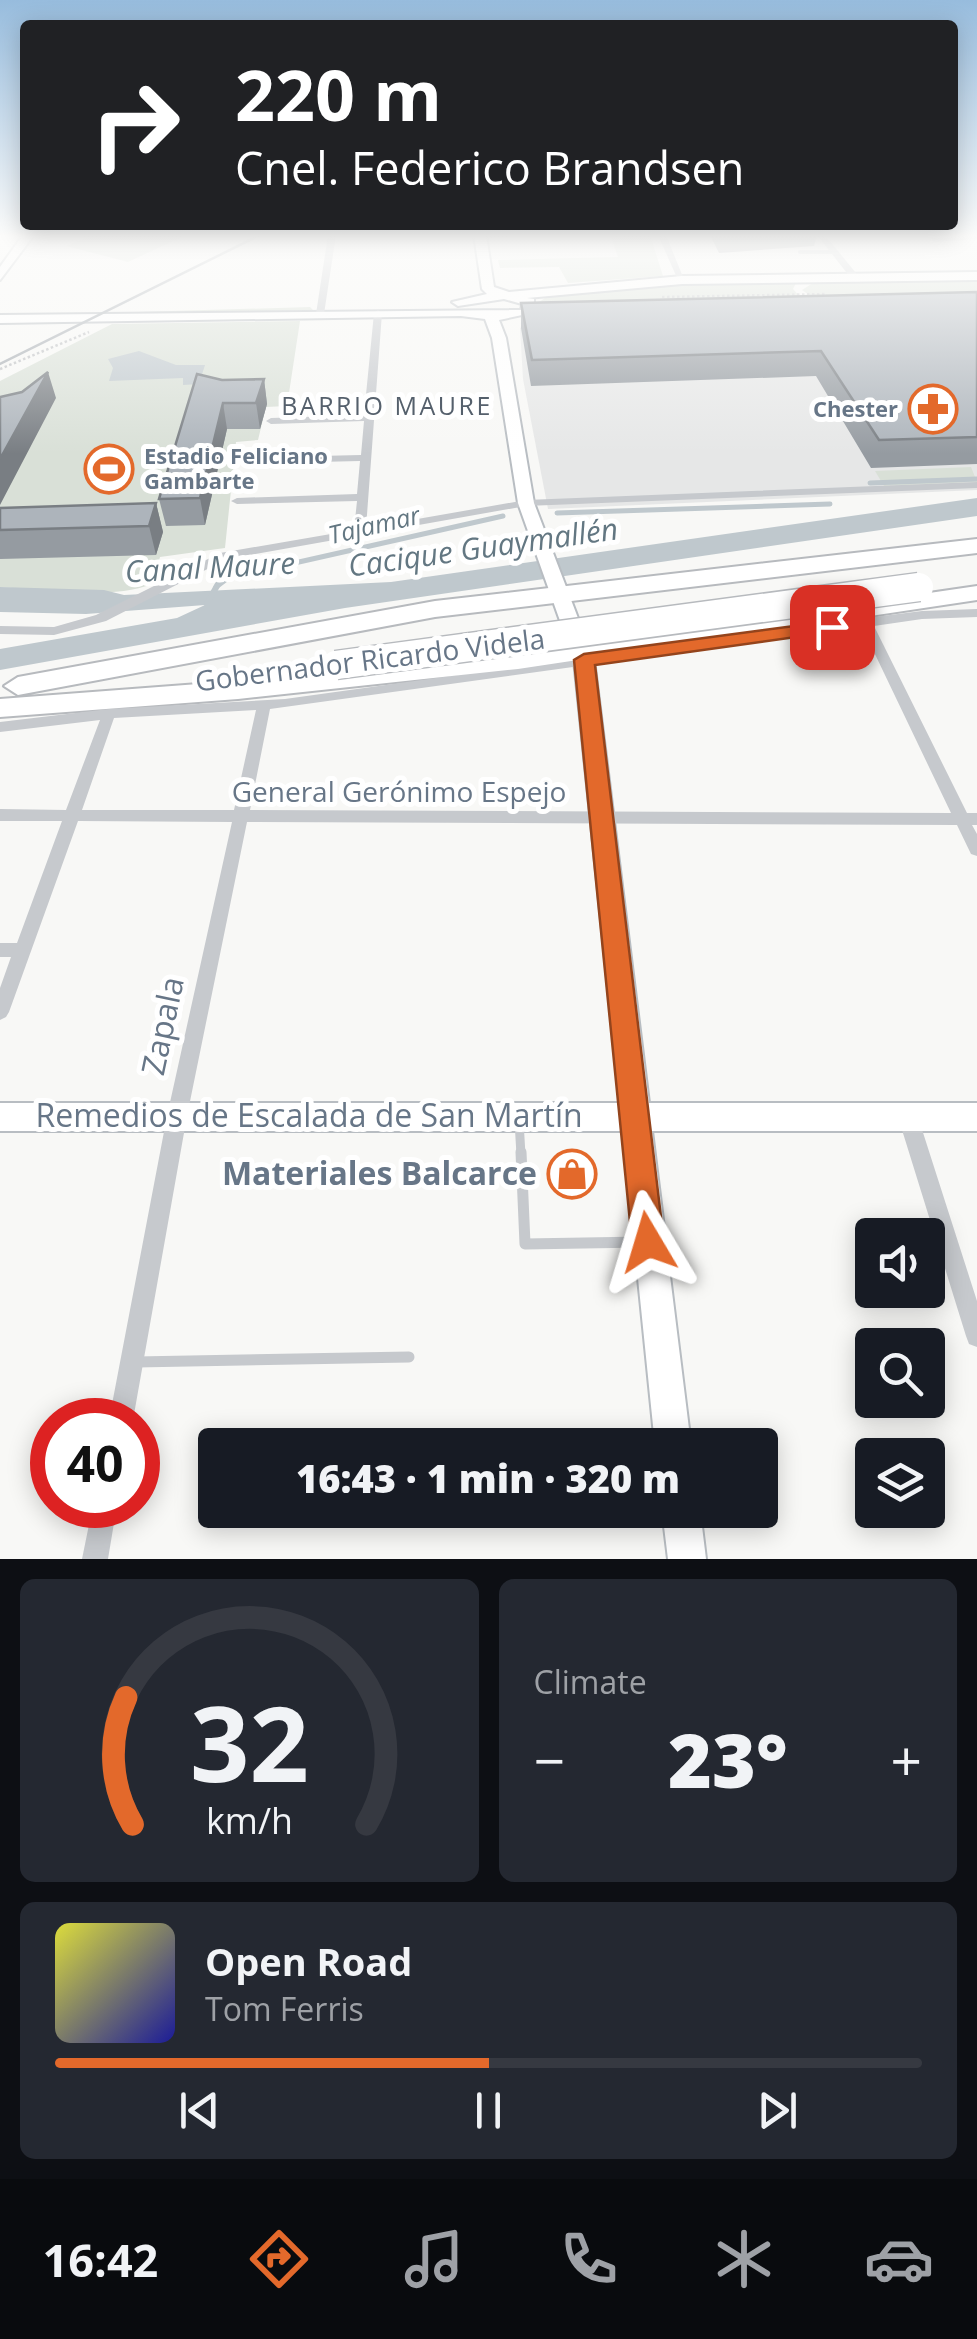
<!DOCTYPE html>
<html lang="en">
<head>
<meta charset="utf-8">
<style>
	:root { --surface:#171b24; --page:#242831; --text:#f1f3f6; --muted:#9ea1a6; --line:#363941; --accent:#e3692b }
	body { margin:0; font-family:"Open Sans",sans-serif; background:var(--page); color:var(--text); height:100vh; display:flex; flex-direction:column; font-size:38px; white-space:nowrap }
	* { box-sizing:border-box; margin:0 }
	p { font-size:32px; color:var(--muted) }
	.icon { flex:none; width:55px; height:55px; fill:none; stroke:currentColor; stroke-width:2; stroke-linecap:round; stroke-linejoin:round }
	.map { position:relative; height:1559px; overflow:hidden }
	.sheet { display:flex; flex-direction:column; gap:20px; padding:20px; background:#0d0f14; flex:1 }
	.sheet>* { flex:none }
	.top-card { position:absolute; left:20px; top:20px; width:938px; height:210px; border-radius:10px; box-shadow:0 5px 25px #0003; background:#202124; color:#fff; overflow:hidden }
	.tools { position:absolute; left:855px; top:1218px; display:grid; gap:20px }
	.tools a { display:grid; place-items:center; width:90px; height:90px; border-radius:10px; background:var(--surface); box-shadow:0 5px 25px #0003; font-size:50px }
	.speed { position:absolute; left:30px; top:1398px; display:flex; gap:20px; font-size:50px; font-weight:700; text-align:center }
	.speed>* { display:grid; place-content:center; width:130px; height:130px; border-radius:50%; background:var(--surface); box-shadow:0 5px 25px #0003; line-height:1 }
	.speed .limit { border:15px solid #d22; background:#fff; color:#111 }
	.pin { position:absolute; display:grid; place-items:center; width:85px; height:85px; color:#fff; margin:-42px; border-radius:20px; box-shadow:0 5px 15px #0006 }
	.me { position:absolute; width:110px; margin:-55px; rotate:353deg; stroke-linejoin:round; filter:drop-shadow(0 0 8px #0008) }
	.turn { display:flex; align-items:center; gap:35px; height:210px; padding:0 50px; font-size:45px }
	.turn .icon { width:130px; height:130px; stroke-width:2.5 }
	.turn b { display:block; font-size:70px; line-height:85px }
	.big { font-size:75px; font-weight:800; line-height:1.1 }
	.sheet .widget { flex:1; display:flex; flex-direction:column; justify-content:center; gap:15px; min-width:0; padding:0 35px; border-radius:15px; background:var(--page) }
	.sheet .dial { align-items:center; gap:0 }
	.dial svg { height:260px; overflow:visible; fill:none; stroke:var(--line); stroke-width:7; stroke-linecap:round; text-anchor:middle }
	.dial text { fill:var(--text); stroke:none }
	.song { display:flex; align-items:center; gap:30px }
	.cover { width:120px; height:120px; border-radius:15px; background:linear-gradient(135deg,hsl(60 70% 55%),hsl(240 70% 35%)) }
	.played { height:10px; border-radius:5px; background:linear-gradient(90deg,var(--accent) 50%,var(--line) 50%) }
	.keys { display:flex; justify-content:space-around; direction:ltr }
	.heat { display:flex; justify-content:space-between; align-items:center; font-size:55px; direction:ltr }
	.sheet .tiles { flex:1; display:grid; gap:20px; grid-template-columns:1fr 1fr }
	.widget:last-child { grid-column:span 2 }
	.trip { position:absolute; left:198px; top:1428px; width:580px; height:100px; border-radius:10px; background:var(--surface); box-shadow:0 5px 25px #0003; font-weight:800; line-height:100px; text-align:center }
	.menu { display:flex; height:160px; justify-content:space-around; align-items:center; background:#090b0e; color:var(--muted) }
	.menu .icon { width:70px; height:70px }
	.menu .active { color:var(--accent) }
	.menu b { font-size:45px; color:var(--text) }
	.map>svg:first-child { display:block }
</style>
</head>
<body>
<div class="map">
<svg width="977" height="1559" viewBox="0 0 977 1559">
	<rect width="100%" height="100%" fill="#f8f8f6"/>
	<path fill="#e6e7e7" d="M977 303V490L548 509 523 379 520 328 541 314Z"/>
	<path fill="#d9e0d7" d="M81 235 90 236 186 235 128 262 66 246 86 238Z
		M650 235 663 276 568 283 559 267 500 268 498 260 618 257 611 237Z
		M977 279V293L812 297 802 290 813 283Z
		M688 282 796 283 793 289 801 298 539 302 548 296Z
		M310 307 313 310 0 316Z
		M300 321 287 406 266 407 258 440 236 442 225 548 160 557 152 584C112 600 45 590 0 587V381L112 324Z
		M971 467 977 482 884 486 875 471Z"/>
	<path fill="#bfc8cd" d="M139 351 176 365H205L199 384 183 385V378L109 381 113 368 108 359Z
		M977 498V516L345 608 0 670V649L177 618 205 605 86 614 0 612V587L104 590 124 595 391 582Z"/>
	<g fill="none" stroke-linecap="round" stroke-linejoin="round">
		<path stroke="#bfc8cd" stroke-width="5" d="M870 483 977 479
			M557 513 830 504
			M216 587 228 578 503 516"/>
		<path stroke="#bfc8cd" stroke-width="6" d="M207 604 218 584"/>
		<g stroke="#b8bdc2" stroke-width="4">
			<path id="secondary" d="M23 235H34L0 280V267Z
				M474 235H486L494 287 509 292 682 276 977 272V280L682 284 527 298 534 299V307L549 304 555 308 499 320 506 338 534 503 594 660 649 1103H977V1131H652L691 1445H655L623 1131H0V1103H620L574 660 518 503 492 338 485 319 461 316 0 323V315L521 310 522 304 504 299 458 306 452 302 487 294 482 289Z
				M662 1510H700L706 1559H668Z"/>
		</g>
		<g stroke="#b7babe" stroke-width="4">
			<path id="highway" d="M977 539V553L435 617 18 695 4 686 18 677 435 601Z
				M977 586V600L518 669 238 699 0 717V699L238 681 518 653Z"/>
		</g>
		<path stroke="#bec0c3" stroke-width="2.5" stroke-dasharray="2.5 2.5" stroke-linecap="butt" d="M662 297 827 294
			M0 369 89 332"/>
		<path stroke="#c6c9cd" stroke-width="4" d="M934 240 977 237
			M800 252H835"/>
		<path stroke="#c6c9cd" stroke-width="9" d="M519 1121 521 1155"/>
		<path stroke="#c6c9cd" stroke-width="11" d="M521 1152 525 1244 643 1242
			M136 1362 409 1357"/>
		<path fill="#c6c9cd" fill-rule="evenodd" d="M328 235H336L324 314 320 317 316 314Z
			M477 235H522L480 239Z
			M658 235H666L685 282 678 280Z
			M817 235H825L860 278V282H854Z
			M378 310 382 313 366 528 526 500 977 482V488L526 506 227 559 106 621 54 635 0 634V626L54 627 96 615 220 553 354 530 357 501 237 504 231 501 237 498 357 494 360 461 235 464 230 461 235 458 361 455 364 421 271 424 266 421 271 418 364 415 374 313Z
			M977 609V617L922 619 874 626 967 813H977V825H972L977 834V856L971 854 957 825 247 822 187 1116 133 1420H109L167 1116 232 822 78 821 9 1012 6 1017 0 1020V988L11 957H0V943H17L62 821H0V809L66 810 100 720 0 732V722L109 709 285 699 866 618 922 611ZM862 627 951 813 250 810 270 709ZM256 710 234 810H82L114 718Z
			M908 1108 915 1111 918 1117 977 1301V1347L969 1344 966 1336 898 1117 901 1111Z
			M93 1505H117L108 1559H82Z"/>
		<use href="#secondary" fill="#fff" fill-rule="evenodd"/>
		<use href="#highway" fill="#fff" fill-rule="evenodd"/>
		<path stroke="#a6acb2" stroke-width="2.5" d="M0 364 260 235"/>
		<g stroke="#b7babe" stroke-width="31" stroke-linecap="butt">
			<path id="highway-bridge" d="M336 665 919 587"/>
		</g>
		<use href="#highway-bridge" stroke="#fff" stroke-width="28"/>
	</g>
	<path fill="#959ba1" d="M710 235H817L814 246 719 253Z
		M977 292V464L871 468 816 376 531 386 521 328V303Z
		M264 379 267 404 260 429H227L205 525 166 526 159 499 222 380Z
		M156 503 163 532 156 555 0 559V508Z"/>
	<path fill="#797e83" d="M48 372 56 398 0 505V459Z
		M264 379 267 404 260 429 256 403Z
		M223 403 227 429 205 525 200 498Z
		M156 503 163 532 156 555 149 526Z"/>
	<path fill="#adb4bb" stroke="#797e83" stroke-width="2.5" d="M977 292V437L879 440 821 351 532 360 521 303Z
		M48 372 0 459V397L22 392Z
		M197 374 222 380 264 379 256 403H223L200 498 159 499Z
		M156 503 149 526 0 530V508Z"/>
	<linearGradient id="sky" x2="0" y2="1"><stop stop-color="#97bcdd"/><stop offset="0.52" stop-color="#fcfcfb"/><stop offset="1" stop-color="#fcfcfb" stop-opacity="0"/></linearGradient>
	<rect width="977" height="454" fill="url(#sky)"/>
	<path fill="#e3692b" stroke="#94441c" stroke-width="2.5" d="M832 621 839 623V631L595 665 664 1242 660 1254 648 1258 637 1254 632 1242 574 660 584 654Z"/>
	<defs>
		<g id="pharmacy-ring" transform="scale(2.5)"><circle r="9.5" fill="#fff" stroke="#e3692b" stroke-width="1.5"/><path d="M-2-6h4v4h4v4h-4v4h-4v-4h-4v-4h4Z" fill="#e3692b"/></g>
		<g id="stadium-ring" transform="scale(2.5)"><circle r="9.5" fill="#fff" stroke="#e3692b" stroke-width="1.5"/><path d="M0-5a6.5 5 0 1 0 0 10a6.5 5 0 1 0 0-10ZM-3.5-1.8h7v3.6h-7Z" fill="#e3692b"/></g>
		<g id="shop-ring" transform="scale(2.5)"><circle r="9.5" fill="#fff" stroke="#e3692b" stroke-width="1.5"/><path d="M-5-2.5h2.3a2.7 3.5 0 0 1 5.4 0H5L5.5 6h-11ZM-1.5-2.5h3a1.5 2.3 0 0 0-3 0Z" fill="#e3692b"/></g>
	</defs>
	<g fill-rule="evenodd">
		<use href="#pharmacy-ring" x="933" y="409"/>
		<use href="#stadium-ring" x="109" y="469"/>
		<use href="#shop-ring" x="572" y="1174"/>
	</g>
	<g text-anchor="middle" stroke-width="10" stroke-linejoin="round" paint-order="stroke">
		<g font-size="22" font-weight="bold" fill="#677687" stroke="#fff" text-anchor="end">
			<text x="898" y="417">Chester</text>
			<text x="144" y="464" text-anchor="start">Estadio Feliciano<tspan x="144" dy="25">Gambarte</tspan></text>
		</g>
		<g font-size="25" letter-spacing="2.5" fill="#55606c" stroke="#fff">
			<text x="387" y="415">BARRIO MAURE</text>
		</g>
		<g font-size="25" font-style="italic" fill="#637782" stroke="#fff">
			<text transform="translate(374 525) rotate(-13)" y="9">Tajamar</text>
		</g>
		<g font-size="28" fill="#677687" stroke="#fff">
			<text transform="translate(370 660) rotate(-7)" y="10">Gobernador Ricardo Videla</text>
			<text x="399" y="802">General Gerónimo Espejo</text>
		</g>
		<g font-size="30" font-style="italic" fill="#637782" stroke="#fff">
			<text transform="translate(483 548) rotate(-8)" y="10">Cacique Guaymallén</text>
			<text transform="translate(210 568) rotate(-3)" y="10">Canal Maure</text>
		</g>
		<g font-size="32" fill="#677687" stroke="#fff">
			<text transform="translate(163 1026) rotate(-78)" y="11">Zapala</text>
			<text x="309" y="1127">Remedios de Escalada de San Martín</text>
		</g>
		<g font-size="32" font-weight="bold" fill="#677687" stroke="#fff" text-anchor="end">
			<text x="537" y="1185">Materiales Balcarce</text>
		</g>
	</g>
</svg>
<div class="tools">
<a><svg class="icon" aria-label="sound" viewBox="0 0 24 24"><path d="M4 9h4l5-4v14l-5-4H4zM17 9q2 3 0 6"/></svg></a>
<a><svg class="icon" aria-label="search" viewBox="0 0 24 24"><circle cx="10" cy="10" r="6"/><path d="M15 15l6 6"/></svg></a>
<a><svg class="icon" aria-label="layers" viewBox="0 0 24 24"><path d="M12 4l9 5-9 5-9-5zM3 14l9 5 9-5"/></svg></a>
</div>
<div class="speed"><div class="limit">40</div></div>
<div class="pin" style="left:832px;top:627px;background:#d93025"><svg class="icon" aria-label="arrive" viewBox="0 0 24 24"><path d="M6 21V4h12l-3 4 3 4H6"/></svg></div>
<svg class="me" style="left:648px;top:1242px" viewBox="-20 -20 40 40"><path d="M0-17L14 15 0 8-14 15z" fill="#e3692b" stroke="#fff" stroke-width="4"/></svg>
<div class="trip">16:43 · 1 min · 320 m</div>
<div class="top-card">
<div class="turn"><svg class="icon" aria-label="right" viewBox="0 0 24 24"><path d="M7 20v-9h11M14 6l5 5-5 5"/></svg><div><b>220 m</b>Cnel. Federico Brandsen</div></div>
</div>
</div>
<section class="sheet">
<div class="tiles">
<div class="widget dial"><svg viewBox="0 0 100 80">
<path d="M14 69A42 42 0 1 1 86 69"/>
<path d="M14 69A42 42 0 0 1 12 30" stroke="#e3692b"/>
<text x="50" y="56" font-size="32" font-weight="700">32</text>
<text x="50" y="72" font-size="11">km/h</text>
</svg></div>
<div class="widget"><p>Climate</p>
<div class="heat"><a>−</a><b class="big">23°</b><a>+</a></div>
</div>
<div class="widget">
<div class="song"><i class="cover"></i><div><b>Open Road</b><p>Tom Ferris</p></div></div>
<div class="played"></div>
<div class="keys"><svg class="icon" aria-label="previous" viewBox="0 0 24 24"><path d="M18 5L8 12l10 7zM5 5v14"/></svg><svg class="icon" aria-label="pause" viewBox="0 0 24 24"><path d="M8 5v14M16 5v14"/></svg><svg class="icon" aria-label="next" viewBox="0 0 24 24"><path d="M6 5l10 7-10 7zM19 5v14"/></svg></div>
</div>
</div>
</section>
<nav class="menu">
<b>16:42</b>
<svg class="icon active" aria-label="directions" viewBox="0 0 24 24"><path d="M12 3l9 9-9 9-9-9zM9 14v-3h6M13 9l2 2-2 2"/></svg>
<svg class="icon" aria-label="music" viewBox="0 0 24 24"><path d="M9 18V5l10-2v13"/><circle cx="6" cy="18" r="3"/><circle cx="16" cy="16" r="3"/></svg>
<svg class="icon" aria-label="phone" viewBox="0 0 24 24"><path d="M5 4h4l2 5-3 2q2 4 5 5l2-3 5 2v4C11 20 4 13 5 4z"/></svg>
<svg class="icon" aria-label="climate" viewBox="0 0 24 24"><path d="M12 3v18M4 7l16 10M4 17L20 7"/></svg>
<svg class="icon" aria-label="car" viewBox="0 0 24 24"><path d="M5 17H2v-5l4-1 3-4h7l3 4 3 1v5h-3M9 17h6M6 11h13"/><circle cx="7" cy="17" r="2"/><circle cx="17" cy="17" r="2"/></svg>
</nav>
</body>
</html>
